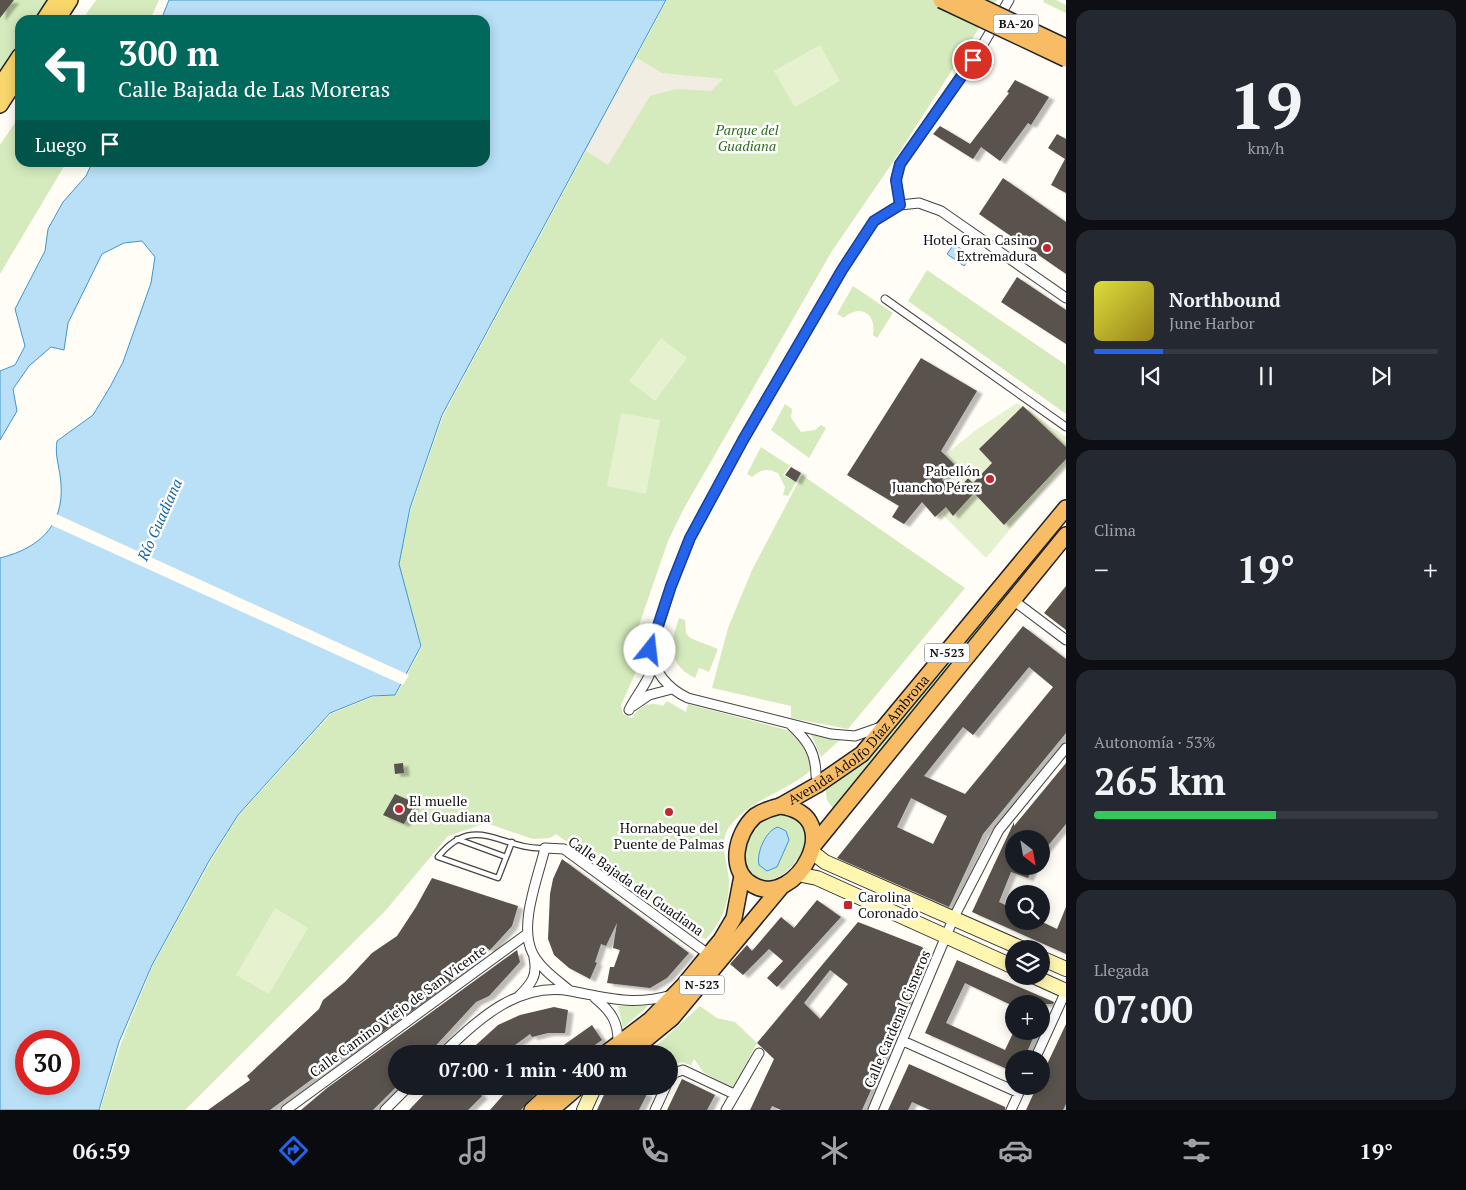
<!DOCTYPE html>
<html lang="es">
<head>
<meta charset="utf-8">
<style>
	:root { --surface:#171b24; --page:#242831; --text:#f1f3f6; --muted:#9ea1a6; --line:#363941; --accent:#2563eb }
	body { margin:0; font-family:"PT Serif",serif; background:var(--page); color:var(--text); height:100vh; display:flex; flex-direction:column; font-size:19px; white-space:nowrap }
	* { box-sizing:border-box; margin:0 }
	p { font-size:16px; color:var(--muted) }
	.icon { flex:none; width:28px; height:28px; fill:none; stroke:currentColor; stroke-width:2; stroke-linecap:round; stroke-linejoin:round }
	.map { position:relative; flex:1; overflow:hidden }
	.drawer { display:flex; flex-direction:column; gap:10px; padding:10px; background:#0d0f14; width:400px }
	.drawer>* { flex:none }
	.top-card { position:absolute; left:15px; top:15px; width:475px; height:152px; border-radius:15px; box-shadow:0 2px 12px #0003; background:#00695c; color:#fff; overflow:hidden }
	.needle { width:32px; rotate:149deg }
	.buttons { position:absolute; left:1005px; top:830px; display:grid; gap:10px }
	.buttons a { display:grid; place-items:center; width:45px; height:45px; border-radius:50%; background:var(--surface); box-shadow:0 2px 12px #0003; font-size:25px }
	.speed { position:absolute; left:15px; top:1030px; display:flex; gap:10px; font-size:25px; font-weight:700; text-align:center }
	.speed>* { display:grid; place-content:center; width:65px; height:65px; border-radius:50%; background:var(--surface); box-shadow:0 2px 12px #0003; line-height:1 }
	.speed .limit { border:8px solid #d22; background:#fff; color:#111 }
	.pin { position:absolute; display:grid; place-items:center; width:42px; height:42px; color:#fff; margin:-21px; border:2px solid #fff; border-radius:50%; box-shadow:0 1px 5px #0007 }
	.me { position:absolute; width:55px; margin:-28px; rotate:16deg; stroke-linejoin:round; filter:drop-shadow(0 0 4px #0008) }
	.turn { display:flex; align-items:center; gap:18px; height:105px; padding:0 20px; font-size:22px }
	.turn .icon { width:65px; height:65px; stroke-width:2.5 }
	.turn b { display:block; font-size:35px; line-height:42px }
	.then { display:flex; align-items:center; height:48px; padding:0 20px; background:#0003; gap:10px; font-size:19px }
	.big { font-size:38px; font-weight:700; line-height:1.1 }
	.drawer .tile { flex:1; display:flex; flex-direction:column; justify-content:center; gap:8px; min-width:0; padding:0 18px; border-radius:15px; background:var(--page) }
	.drawer .dial { align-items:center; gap:0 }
	.dial b { font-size:65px; line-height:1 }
	.song { display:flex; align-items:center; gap:15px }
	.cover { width:60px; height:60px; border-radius:8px; background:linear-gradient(135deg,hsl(60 70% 55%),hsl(50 70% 35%)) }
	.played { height:5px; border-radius:2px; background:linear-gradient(90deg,var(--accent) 20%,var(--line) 20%) }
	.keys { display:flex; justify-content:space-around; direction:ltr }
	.heat { display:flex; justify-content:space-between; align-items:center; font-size:28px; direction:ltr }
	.charge { height:8px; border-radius:4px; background:linear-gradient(90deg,#34c759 53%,var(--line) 0) }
	.trip { position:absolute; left:388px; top:1045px; width:290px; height:50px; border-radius:25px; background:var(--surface); box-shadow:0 2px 12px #0003; font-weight:700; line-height:50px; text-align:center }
	.menu { display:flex; height:80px; justify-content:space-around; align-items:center; background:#090b0e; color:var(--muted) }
	.menu .icon { width:35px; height:35px }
	.menu .selected { color:var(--accent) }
	.menu b { font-size:22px; color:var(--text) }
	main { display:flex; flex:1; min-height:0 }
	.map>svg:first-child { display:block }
</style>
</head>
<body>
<main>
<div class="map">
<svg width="1066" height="1110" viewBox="0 0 1066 1110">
	<defs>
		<filter id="shadow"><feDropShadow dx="5.5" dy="3" stdDeviation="1" flood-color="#0004"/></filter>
	</defs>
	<rect width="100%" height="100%" fill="#fffdf5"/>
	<path fill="#d5ebbd" d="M0 0H50L37 20H20V45L0 75Z
		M96 0H159L150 20H82Z
		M667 0H997L893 162 832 251 683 510 668 541 637 631 635 674 621 705 623 714 632 718C640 706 649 701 663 706L667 701 686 712 688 704 787 730C804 739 808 751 812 769 789 791 750 799 730 826 717 843 729 863 729 884 729 905 720 924 706 939L699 937 556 834 550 838 533 839 486 823 448 836 386 910 185 1110H100L121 1043 153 965 210 862 239 815 331 714 372 697 396 695 422 647 399 564 411 508 443 416Z
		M1044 0H1056L1066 5V13L1043 2Z
		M20 115V162L66 163 0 274V145Z
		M927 270 1066 365V414L908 301Z
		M853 286 893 313 877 338 873 335C877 314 860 303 844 318L837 314Z
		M785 404 792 409 791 418 801 432 815 430 821 425 826 428 809 458 771 430Z
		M761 447 790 466 783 475 796 482 788 496 783 495 785 487 778 473C767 468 761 469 752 477L747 474Z
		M802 475 965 588 848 729 791 718V706L712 688 728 628 752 570Z
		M1062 532 834 810 827 800 825 787 863 762 1048 540Z
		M679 618 685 620 686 633 690 638 718 649 709 672 699 668 695 678C667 664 670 644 679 618Z
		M811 734 840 740 821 757Z
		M779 814C828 815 801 877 765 881 726 868 748 822 779 814Z
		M618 1006H648L623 1028Z
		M700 1006 717 1018 735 1022 757 1043 733 1089 703 1072 694 1059 691 1065 681 1062 669 1067V1054H647Z"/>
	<path fill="#e6f2cf" d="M820 45 840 81 795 107 774 71Z
		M661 338 687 358 655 401 629 381Z
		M1017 403 1066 437V463L986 558 942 514 938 519 916 495 945 455 976 430Z
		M621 413 660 420 646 494 607 486Z
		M275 908 308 928 269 994 236 975Z"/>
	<path fill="#f1ede2" d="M637 58 662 73 723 79 711 91 677 89 650 96 608 165 583 149Z"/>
	<path fill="#b9e0f7" stroke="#3f96cf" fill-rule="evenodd" d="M169 0H666L442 415 410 508 399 564 421 646 395 695 372 696 330 713 238 815 209 861 152 965 119 1042 99 1110H0V558C44 547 67 521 60 475 58 462 55 454 57 441L93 415 110 387 123 362 151 283 155 257 142 241 124 243 102 254 68 323 64 350 51 347 29 366 13 389 17 411 0 440V371L15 365 25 346 15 309 45 251 48 229 63 202 86 176 92 163 485 162V20H161ZM26 1041H69V1084H26Z
		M954 244 971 256 964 266 947 254Z
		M778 827 786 831 789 840 777 867 767 871 759 865C756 853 766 830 778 827Z"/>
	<path fill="#fffdf5" d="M54 513 409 675 403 685 49 524Z"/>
	<path fill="#5a524d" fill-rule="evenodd" filter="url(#shadow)" d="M0 0H14L0 18Z
		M1015 80 1049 97 1031 125 1028 123 1000 161 981 147 973 159 933 134 940 126 970 144 1009 93 1007 92Z
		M1057 134 1066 139V193L1051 185 1065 159 1048 148Z
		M1003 178 1066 222V274L979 214Z
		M1017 277 1066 310V344L1001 302Z
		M921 358 977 391 941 451 955 465 942 480 956 492 968 478 973 483 992 463 979 449 1023 406 1066 447V459L1004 525 974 493 953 516 946 507 935 517 922 502 904 524 892 517 899 506 847 475Z
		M791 467 801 473 796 482 785 475Z
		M1066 586V630L1044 613Z
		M1023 626 1066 659V733L983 834 949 907 837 858ZM1029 667 1053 687 965 794 924 776 963 727 973 735ZM911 798 947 816 933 844 897 827Z
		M403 763 404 773 395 774 394 764Z
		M1066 763V824L1041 854V839H1014V866H1033L1028 878 1011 872 999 902 1014 909V921H1040L1057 929 1066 907V954L972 912 1014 822V826Z
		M395 794 415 803 404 824 383 815Z
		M562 859 689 953 667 978 650 988 607 983 610 967H614L620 950 613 948 617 923 606 946 601 944 595 962 597 963 590 979 569 968 554 955 548 939 550 894 553 879Z
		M432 878 518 906 512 926 490 950 485 947 446 986 351 1055 349 1052 270 1110H208L250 1080 247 1076 319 1009 323 1000 345 982 372 953 397 936 416 907Z
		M817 900 841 917 777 987 767 978 783 961 769 949 743 975 730 964 747 945 752 951 781 917 794 928Z
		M858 922 922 947 931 956 862 1110H781L772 1106 770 1110H750L774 1059 757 1043ZM830 970 848 984 820 1019 804 1003Z
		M517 950 520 962 489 996 476 1002 428 1054H396V1087L373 1110H301L327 1088Z
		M957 960 1054 1002 1053 1004H1009L965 983 946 1023 1005 1050 1014 1031H1036L1024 1059H1014V1072L925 1033Z
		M554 1007 568 1010 565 1033H548L532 1037 530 1034 503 1054H466L498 1025 520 1015Z
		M1066 1024V1104L1063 1110H1026L1037 1086H1041V1077Z
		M592 1025 602 1040 582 1054H551Z
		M909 1064 1005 1107V1110H930L912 1102 908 1110H888Z
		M682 1079 715 1095 707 1110H667Z
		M432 1086H474L482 1096 468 1110H409Z
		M511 1086H536L539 1090 521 1110H490Z
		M608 1086H629L647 1094 639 1110H597Z"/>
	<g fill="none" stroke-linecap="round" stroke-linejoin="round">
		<g stroke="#444" stroke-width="7">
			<path id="service" d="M457 839 506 857
				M512 842 498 878 438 857C475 811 502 851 545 848"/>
		</g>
		<g stroke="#444" stroke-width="9">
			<path id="pedestrian" d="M885 299 1066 427"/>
		</g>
		<g stroke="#444" stroke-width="11">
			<path id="minor" d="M900 205 896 180 900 164 982 46 1009 0
				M1013 600 1066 640
				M633 706 649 695 672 689
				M629 710C636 695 653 677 652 662
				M791 725C808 741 816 753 816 776
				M881 727 855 736 831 734 688 698C668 689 653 671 651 650L671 586 690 538 743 440 842 270 874 221 900 205 919 203 941 211 1066 298
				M569 990C557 980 541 969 533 954 518 926 538 878 545 848L564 849 708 954
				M519 996C531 984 538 976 534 958
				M595 998C612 1012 619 1023 618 1046
				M903 1041 1019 1093
				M442 1054C477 1021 517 981 571 991 608 998 633 1006 672 995
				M1035 1059 1066 991
				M669 1081 674 1073 683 1070 734 1094
				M286 1110 527 934
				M385 1110 409 1086
				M655 1110 666 1086
				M726 1110 759 1053
				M873 1110 954 917 999 830 1066 748
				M1011 1110 1022 1086"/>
		</g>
		<g stroke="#333" stroke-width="16">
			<path id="secondary" d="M812 852 825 862 1023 949
				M797 874 817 878 1014 967
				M1041 958 1066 969
				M1033 976 1066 991
				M584 1110 595 1086"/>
		</g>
		<g stroke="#222" stroke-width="18">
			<path id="primary" d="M44 20 57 0
				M57 20 70 0
				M0 86 20 56
				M0 105 18 77"/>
		</g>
		<g stroke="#222" stroke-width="18">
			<g id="trunk">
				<path id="s1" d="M780 806 817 785 862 754 1066 508"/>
				<path d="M780 806C850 815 795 910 753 885 727 871 736 833 755 816 763 811 771 808 780 806Z"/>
				<path d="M813 846 1066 535"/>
				<path d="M605 1054 650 1020 684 985 721 940 734 918 742 876"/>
				<path d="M628 1054 672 1018 782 886"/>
				<path d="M532 1110 558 1086"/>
				<path d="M551 1110 579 1086"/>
			</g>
		</g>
		<use href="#service" stroke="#fff" stroke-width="4.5"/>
		<use href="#pedestrian" stroke="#fff" stroke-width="7"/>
		<use href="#minor" stroke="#fff" stroke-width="9"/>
		<use href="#secondary" stroke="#fff6b0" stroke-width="14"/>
		<use href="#primary" stroke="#f9d66b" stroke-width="15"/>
		<use href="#trunk" stroke="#f7bc64" stroke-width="15"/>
		<g stroke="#222" stroke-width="18" stroke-linecap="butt">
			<path id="trunk-bridge" d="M941 0 1066 59
				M967 0 1066 47"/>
		</g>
		<use href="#trunk-bridge" stroke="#f7bc64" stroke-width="15"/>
	</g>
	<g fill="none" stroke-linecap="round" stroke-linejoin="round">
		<g stroke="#184099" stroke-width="12">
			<path id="route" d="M650 650 671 586 690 538 743 440 842 270 874 221 900 205 896 180 900 164 973 60"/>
		</g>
		<use href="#route" stroke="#2563eb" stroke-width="9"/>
	</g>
	<g fill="#c4262e" stroke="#fff" stroke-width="2">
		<circle cx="1047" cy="248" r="5"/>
		<circle cx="990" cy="479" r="5"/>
		<circle cx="399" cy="809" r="5"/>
		<circle cx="669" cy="812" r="5"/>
		<rect x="843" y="900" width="10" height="10" rx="2.5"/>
	</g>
	<g text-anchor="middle" stroke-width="5" stroke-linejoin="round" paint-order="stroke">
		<g fill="#fff" stroke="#585858" stroke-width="1">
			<rect x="993.5" y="14.5" width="45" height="19" rx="4"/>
			<rect x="924.5" y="643.5" width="45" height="19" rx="4"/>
			<rect x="679.5" y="975.5" width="45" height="19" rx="4"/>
		</g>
		<g font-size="12" font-weight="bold" fill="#111">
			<text x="1016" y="28">BA-20</text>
			<text x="947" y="657">N-523</text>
			<text x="702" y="989">N-523</text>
		</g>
		<g font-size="14" font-style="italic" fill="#2f6b1f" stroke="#fff">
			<text x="747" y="135">Parque del<tspan x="747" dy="16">Guadiana</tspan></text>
		</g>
		<g font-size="14" fill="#111" stroke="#fff" text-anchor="end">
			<text x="1037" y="245">Hotel Gran Casino<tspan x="1037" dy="16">Extremadura</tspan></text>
			<text x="980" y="476">Pabellón<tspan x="980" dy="16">Juancho Pérez</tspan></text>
			<text x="409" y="806" text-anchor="start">El muelle<tspan x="409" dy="16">del Guadiana</tspan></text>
			<text x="669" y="833" text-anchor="middle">Hornabeque del<tspan x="669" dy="16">Puente de Palmas</tspan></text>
			<text x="858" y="902" text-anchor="start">Carolina<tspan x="858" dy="16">Coronado</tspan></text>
		</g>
		<g font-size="14" fill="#111" stroke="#fff">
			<text dy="5" stroke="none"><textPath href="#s1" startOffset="104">Avenida Adolfo Díaz Ambrona</textPath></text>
			<text transform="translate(636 886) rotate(35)" y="5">Calle Bajada del Guadiana</text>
			<text transform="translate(398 1011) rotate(-36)" y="5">Calle Camino Viejo de San Vicente</text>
			<text transform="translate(897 1019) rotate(-67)" y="5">Calle Cardenal Cisneros</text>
		</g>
		<g font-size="15" font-style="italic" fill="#1768a6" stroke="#fff">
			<text transform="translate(160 520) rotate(-66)" y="5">Río Guadiana</text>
		</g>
	</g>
</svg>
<div class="buttons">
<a><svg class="needle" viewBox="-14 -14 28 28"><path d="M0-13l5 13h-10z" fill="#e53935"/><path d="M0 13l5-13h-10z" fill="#9ea1a6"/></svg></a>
<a><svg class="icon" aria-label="search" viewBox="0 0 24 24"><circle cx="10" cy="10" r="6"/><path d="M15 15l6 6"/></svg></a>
<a><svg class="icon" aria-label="layers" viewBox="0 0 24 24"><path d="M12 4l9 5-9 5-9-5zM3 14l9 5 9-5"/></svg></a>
<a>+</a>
<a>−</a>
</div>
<div class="speed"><div class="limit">30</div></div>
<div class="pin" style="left:973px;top:60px;background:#d93025"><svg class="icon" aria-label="arrive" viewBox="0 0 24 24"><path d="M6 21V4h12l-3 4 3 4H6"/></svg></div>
<svg class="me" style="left:650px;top:650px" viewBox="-20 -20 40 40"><circle r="19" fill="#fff"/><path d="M0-13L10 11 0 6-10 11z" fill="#2563eb"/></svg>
<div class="trip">07:00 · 1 min · 400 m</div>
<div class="top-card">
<div class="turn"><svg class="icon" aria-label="left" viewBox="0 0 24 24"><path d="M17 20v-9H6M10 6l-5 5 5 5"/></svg><div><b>300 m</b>Calle Bajada de Las Moreras</div></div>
<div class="then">Luego<svg class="icon" aria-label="arrive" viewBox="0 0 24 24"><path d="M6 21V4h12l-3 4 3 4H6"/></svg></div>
</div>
</div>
<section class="drawer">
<div class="tile dial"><b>19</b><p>km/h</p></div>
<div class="tile">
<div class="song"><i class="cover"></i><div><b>Northbound</b><p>June Harbor</p></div></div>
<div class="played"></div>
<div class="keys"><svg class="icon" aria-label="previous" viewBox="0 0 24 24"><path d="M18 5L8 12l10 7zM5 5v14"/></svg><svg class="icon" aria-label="pause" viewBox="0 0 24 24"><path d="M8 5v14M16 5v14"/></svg><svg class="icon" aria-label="next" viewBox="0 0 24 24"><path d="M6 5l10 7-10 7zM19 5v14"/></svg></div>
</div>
<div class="tile"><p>Clima</p>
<div class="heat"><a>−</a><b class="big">19°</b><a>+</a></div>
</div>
<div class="tile"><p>Autonomía · 53%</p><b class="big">265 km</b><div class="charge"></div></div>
<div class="tile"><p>Llegada</p><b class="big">07:00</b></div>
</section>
</main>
<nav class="menu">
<b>06:59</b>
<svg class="icon selected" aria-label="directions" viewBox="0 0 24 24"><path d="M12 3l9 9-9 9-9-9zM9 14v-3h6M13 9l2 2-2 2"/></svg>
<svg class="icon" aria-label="music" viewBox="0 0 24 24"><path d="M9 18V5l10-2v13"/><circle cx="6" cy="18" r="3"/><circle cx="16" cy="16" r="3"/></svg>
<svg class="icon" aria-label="phone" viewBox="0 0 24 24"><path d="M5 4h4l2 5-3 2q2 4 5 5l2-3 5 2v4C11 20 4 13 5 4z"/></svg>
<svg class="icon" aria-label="climate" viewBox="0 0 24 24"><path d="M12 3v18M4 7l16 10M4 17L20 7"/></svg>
<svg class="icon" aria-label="car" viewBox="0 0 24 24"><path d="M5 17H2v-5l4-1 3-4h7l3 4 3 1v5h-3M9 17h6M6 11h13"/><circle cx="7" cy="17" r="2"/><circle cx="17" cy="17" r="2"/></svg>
<svg class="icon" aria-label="filters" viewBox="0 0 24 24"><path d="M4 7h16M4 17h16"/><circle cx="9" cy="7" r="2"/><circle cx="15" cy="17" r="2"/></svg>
<b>19°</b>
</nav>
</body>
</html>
